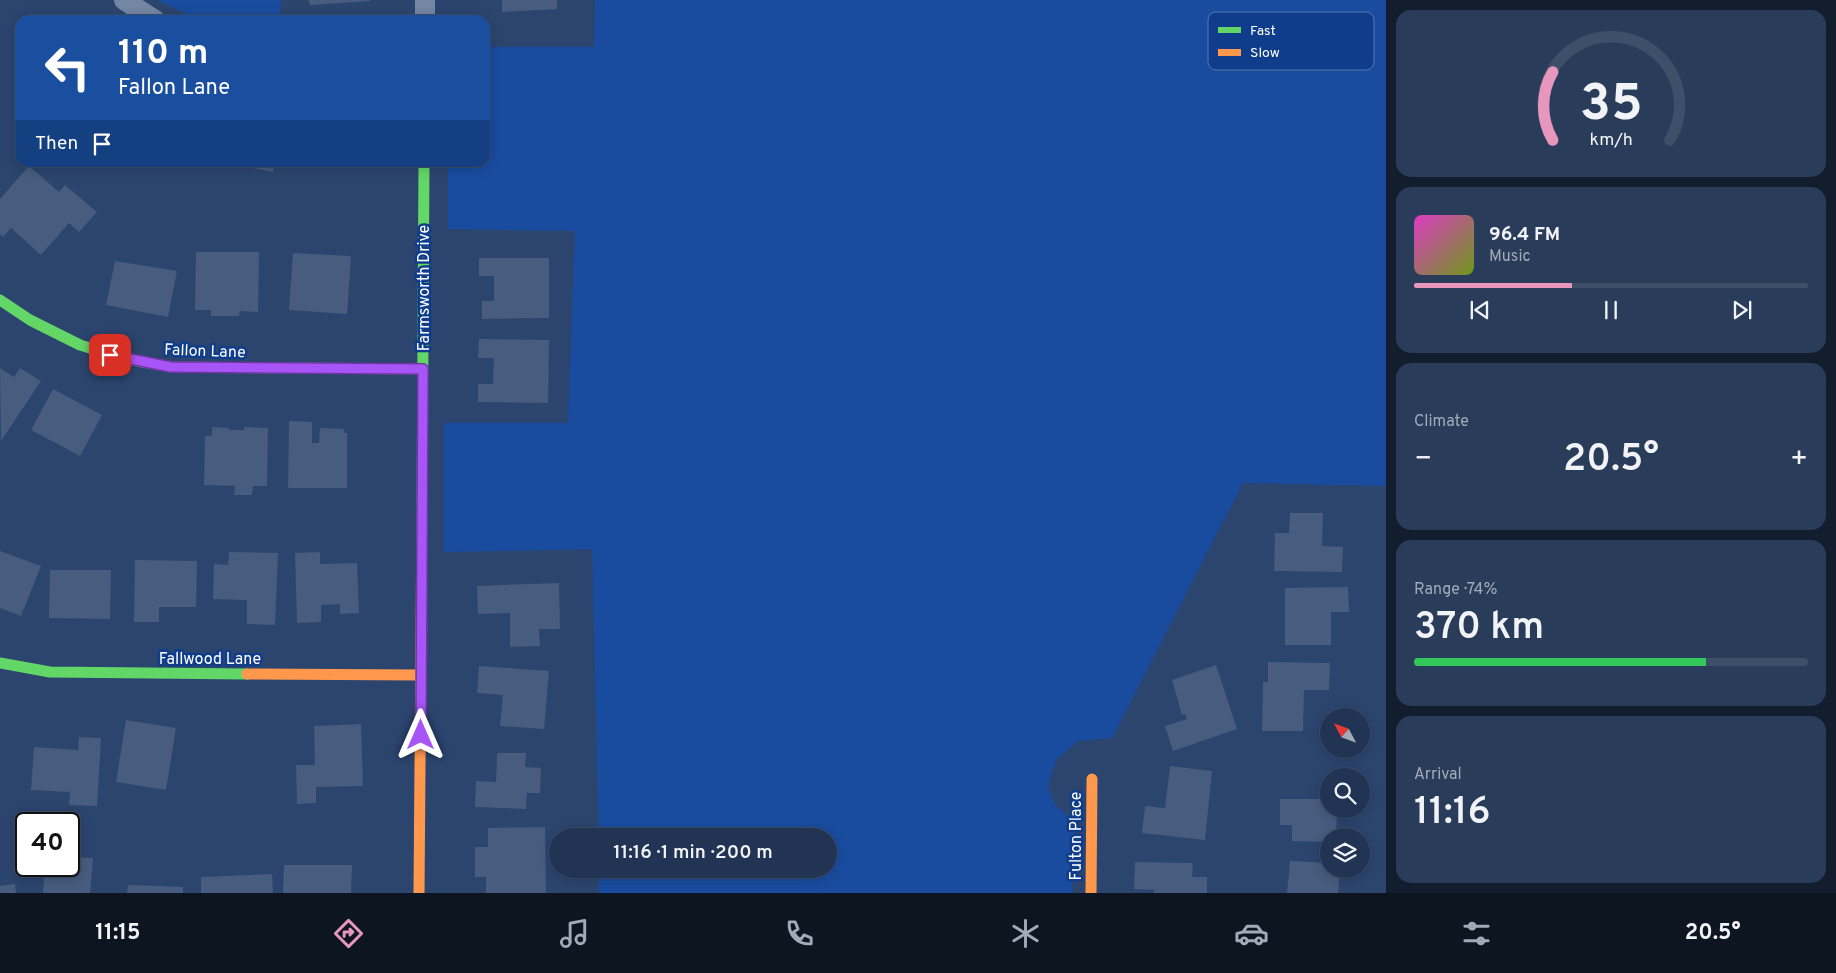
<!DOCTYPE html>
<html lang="en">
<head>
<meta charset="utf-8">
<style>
	:root { --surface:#213453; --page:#293c5a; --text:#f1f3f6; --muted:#a2aab8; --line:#3e4f6a; --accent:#e797bd }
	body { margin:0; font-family:Overpass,sans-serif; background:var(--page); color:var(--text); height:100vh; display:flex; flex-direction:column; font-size:19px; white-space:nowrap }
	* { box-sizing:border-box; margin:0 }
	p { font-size:16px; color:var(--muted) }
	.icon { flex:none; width:28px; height:28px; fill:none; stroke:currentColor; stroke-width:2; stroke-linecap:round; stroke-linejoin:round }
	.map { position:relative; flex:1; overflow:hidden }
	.side { display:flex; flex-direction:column; gap:10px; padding:10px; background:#121d2e; width:450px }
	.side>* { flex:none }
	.hud { position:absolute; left:15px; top:15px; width:475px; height:152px; border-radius:15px; box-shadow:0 2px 12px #0003,0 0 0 1px var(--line); background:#1a4fa0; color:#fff; overflow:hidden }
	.needle { width:32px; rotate:311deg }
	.tools { position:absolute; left:1320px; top:708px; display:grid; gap:10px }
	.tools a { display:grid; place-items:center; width:50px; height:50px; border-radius:50%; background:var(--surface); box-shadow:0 2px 12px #0003,0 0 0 1px var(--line); font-size:25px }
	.speed { position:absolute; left:15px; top:812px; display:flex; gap:10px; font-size:25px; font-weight:700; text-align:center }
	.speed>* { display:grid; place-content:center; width:65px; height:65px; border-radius:50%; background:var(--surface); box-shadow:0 2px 12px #0003,0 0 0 1px var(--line); line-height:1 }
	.speed .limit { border:2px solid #111; border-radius:8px; background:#fff; color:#111 }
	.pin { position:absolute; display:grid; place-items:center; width:42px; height:42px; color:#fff; margin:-21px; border-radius:10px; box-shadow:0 2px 8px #0006 }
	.me { position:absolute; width:55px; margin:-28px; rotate:0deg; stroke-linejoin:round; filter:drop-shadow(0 0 4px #0008) }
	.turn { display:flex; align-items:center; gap:18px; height:105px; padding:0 20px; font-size:22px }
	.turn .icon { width:65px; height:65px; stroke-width:2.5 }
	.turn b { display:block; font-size:35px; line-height:42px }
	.then { display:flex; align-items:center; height:48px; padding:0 20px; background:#0003; gap:10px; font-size:19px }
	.big { font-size:38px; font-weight:600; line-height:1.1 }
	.side .widget { flex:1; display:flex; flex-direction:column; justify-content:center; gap:8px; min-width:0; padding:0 18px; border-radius:15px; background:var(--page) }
	.side .dial { align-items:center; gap:0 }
	.dial svg { height:130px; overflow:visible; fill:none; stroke:var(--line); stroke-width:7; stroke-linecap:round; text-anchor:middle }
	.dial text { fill:var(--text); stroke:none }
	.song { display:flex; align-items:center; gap:15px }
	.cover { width:60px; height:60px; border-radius:8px; background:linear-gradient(135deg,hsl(310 70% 55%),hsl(80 70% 35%)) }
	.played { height:5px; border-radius:2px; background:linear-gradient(90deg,var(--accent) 40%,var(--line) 40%) }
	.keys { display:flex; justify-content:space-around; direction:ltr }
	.heat { display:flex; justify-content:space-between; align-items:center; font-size:28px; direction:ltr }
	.charge { height:8px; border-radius:4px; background:linear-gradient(90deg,#34c759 74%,var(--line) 0) }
	.trip { position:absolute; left:549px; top:828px; width:288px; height:50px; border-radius:25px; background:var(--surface); box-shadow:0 2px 12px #0003,0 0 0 1px var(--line); font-weight:600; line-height:50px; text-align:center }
	.menu { display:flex; height:80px; justify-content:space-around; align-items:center; background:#0d1521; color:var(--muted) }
	.menu .icon { width:35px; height:35px }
	.menu .active { color:var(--accent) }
	.menu b { font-size:22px; color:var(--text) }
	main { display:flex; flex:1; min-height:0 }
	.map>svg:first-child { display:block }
</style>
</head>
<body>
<main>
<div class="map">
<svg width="1386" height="893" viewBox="0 0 1386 893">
	<rect width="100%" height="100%" fill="#2c456f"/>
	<path fill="#194c9f" d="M157 0H281L280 20H200Z
		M595 0H1386V486L1243 483 1112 738 1078 741 1056 760 1048 786 1055 805 1075 821 1072 893H599V869H828V836H599L592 549 444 552V423H568L575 231 448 229V163L485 162V47H594Z"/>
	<path fill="#475c7e" d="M309 0H370V1L310 5Z
		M502 0H557V9L502 12Z
		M221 162H275L273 172Z
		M318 162H349V168Z
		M29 166 59 192 65 185 97 212 79 232 69 223 41 255 11 228 3 237 0 234V199Z
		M196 252H259L258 312 240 311 239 316H211V310H195Z
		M293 253 351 256 347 314 289 310Z
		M479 258H549V318L482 319V301H494V276H479Z
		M115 261 177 271 168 317 106 305Z
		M479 339 549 340 548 403 478 402V384H493L494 358H478Z
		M0 368 14 377 20 368 41 381 1 441Z
		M53 389 102 415 80 456 31 430Z
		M289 421 312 422V443H319L320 428 344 429V433H347V488H288Z
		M212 427 229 428V430H244V427L268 428 267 486H253L252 495H234L235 486 204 485 205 436H212Z
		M1290 513H1323L1322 546 1343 547 1342 572 1274 571 1275 533H1289Z
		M0 551 41 566 21 616 0 608Z
		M229 552 278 553 275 625 247 624V600L213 599 214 564 228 565Z
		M320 552V564L357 563 359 613 340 614V604L321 605V622L297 623 295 553Z
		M135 560 197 561 196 607H159V622H134Z
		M50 570H111L110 619 49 618Z
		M559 583 560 629H539L540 646 510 647V613L478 614 477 586Z
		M1348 587 1349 612H1331V645H1285V588Z
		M1268 662 1330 663 1329 690H1304L1303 731H1262L1263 682H1268Z
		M1216 665 1237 729 1173 751 1165 726 1187 719 1185 714 1182 715 1172 680Z
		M479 666 549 671 544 729 500 726 503 695 477 693Z
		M126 720 176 728 166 790 116 782Z
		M361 724 363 786 316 787V803L297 804 296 765H315L314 726Z
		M79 737 101 738 97 806 69 805 70 792 31 790 34 747 78 750Z
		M497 753H526L525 767 541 768 540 793H527L526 809 475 807 476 781 496 782Z
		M1170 766 1212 771 1205 840 1142 833 1145 806 1165 808Z
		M1280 799H1329V809H1337L1336 836H1329V842L1292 841V825H1280Z
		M545 827 546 893H486V877H475V847H488V828Z
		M69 857 93 858 90 893H43L44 876H55L56 866H69Z
		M1290 861 1329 863V869H1340L1338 893H1287Z
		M1135 862 1193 863 1192 877H1207V893H1154V890L1134 889Z
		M284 865H352L351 893H283Z
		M272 874 273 893H201V877Z
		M15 884 16 893H0V886Z
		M128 885 183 887V893H127Z"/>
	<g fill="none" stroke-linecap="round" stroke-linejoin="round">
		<path stroke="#7386a4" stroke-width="20" d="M124 0 155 20
			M425 20V0"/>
		<path stroke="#63d668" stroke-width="11" d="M0 300 30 320 80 345 126 359 171 367 423 369
			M422 513 424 162
			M0 663 50 672 247 674"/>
		<path stroke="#ff974d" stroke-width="11" d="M247 674 421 675
			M419 893 422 513
			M1091 893 1092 779"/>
	</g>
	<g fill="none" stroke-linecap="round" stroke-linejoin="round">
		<g stroke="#6d37a1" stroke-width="12">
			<path id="route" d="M110 355 171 367 423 369 421 735"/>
		</g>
		<use href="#route" stroke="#a855f7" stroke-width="9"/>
	</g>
	<g text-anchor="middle" stroke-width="5" stroke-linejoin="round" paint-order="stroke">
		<g font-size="16" fill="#fff" stroke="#0f3d8c">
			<text transform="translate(423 288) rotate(-90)" y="6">Farmsworth Drive</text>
			<text transform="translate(205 350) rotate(2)" y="6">Fallon Lane</text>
			<text x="210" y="664">Fallwood Lane</text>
			<text transform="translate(1075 836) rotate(-90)" y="6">Fulton Place</text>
		</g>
	</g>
	<rect x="1208" y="12" width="166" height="58" rx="8" fill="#0f3d8c" stroke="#5777ae" stroke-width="1"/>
	<rect x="1218" y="27" width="23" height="6" fill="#63d668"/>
	<rect x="1218" y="49" width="23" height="7" fill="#ff974d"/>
	<g font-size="14" fill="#fff">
		<text x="1250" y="35">Fast</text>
		<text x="1250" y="57">Slow</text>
	</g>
</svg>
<div class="tools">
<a><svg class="needle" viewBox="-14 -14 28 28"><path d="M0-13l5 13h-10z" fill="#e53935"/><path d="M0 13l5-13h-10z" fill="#a2aab8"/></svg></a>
<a><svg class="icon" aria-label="search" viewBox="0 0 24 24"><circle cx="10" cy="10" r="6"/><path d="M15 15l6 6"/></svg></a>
<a><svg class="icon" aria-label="layers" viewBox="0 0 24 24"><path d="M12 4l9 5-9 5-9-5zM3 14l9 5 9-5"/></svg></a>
</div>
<div class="speed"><div class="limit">40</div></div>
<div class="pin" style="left:110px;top:355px;background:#d93025"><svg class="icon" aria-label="arrive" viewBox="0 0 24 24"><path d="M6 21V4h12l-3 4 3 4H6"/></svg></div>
<svg class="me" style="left:421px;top:735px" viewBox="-20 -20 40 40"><path d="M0-17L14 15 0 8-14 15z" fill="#a855f7" stroke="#fff" stroke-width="4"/></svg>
<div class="trip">11:16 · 1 min · 200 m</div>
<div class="hud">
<div class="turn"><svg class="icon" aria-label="left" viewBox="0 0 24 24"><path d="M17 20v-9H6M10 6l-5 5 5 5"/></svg><div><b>110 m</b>Fallon Lane</div></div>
<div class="then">Then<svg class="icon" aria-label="arrive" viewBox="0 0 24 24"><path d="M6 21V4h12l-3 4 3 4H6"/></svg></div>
</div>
</div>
<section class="side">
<div class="widget dial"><svg viewBox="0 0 100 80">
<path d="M14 69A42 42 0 1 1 86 69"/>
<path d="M14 69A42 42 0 0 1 14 27" stroke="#e797bd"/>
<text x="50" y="56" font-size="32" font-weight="700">35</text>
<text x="50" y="72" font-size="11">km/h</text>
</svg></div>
<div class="widget">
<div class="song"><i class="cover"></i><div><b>96.4 FM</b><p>Music</p></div></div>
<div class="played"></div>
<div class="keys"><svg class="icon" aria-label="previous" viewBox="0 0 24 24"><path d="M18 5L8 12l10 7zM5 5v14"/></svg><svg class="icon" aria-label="pause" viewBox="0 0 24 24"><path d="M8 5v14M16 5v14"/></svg><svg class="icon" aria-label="next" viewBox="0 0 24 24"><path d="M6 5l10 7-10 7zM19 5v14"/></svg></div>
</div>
<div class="widget"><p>Climate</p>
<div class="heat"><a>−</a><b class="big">20.5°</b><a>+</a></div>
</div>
<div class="widget"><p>Range · 74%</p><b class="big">370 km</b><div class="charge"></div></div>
<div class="widget"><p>Arrival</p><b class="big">11:16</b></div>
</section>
</main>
<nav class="menu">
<b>11:15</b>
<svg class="icon active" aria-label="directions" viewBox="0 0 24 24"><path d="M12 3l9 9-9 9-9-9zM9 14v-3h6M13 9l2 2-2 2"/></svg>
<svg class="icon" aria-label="music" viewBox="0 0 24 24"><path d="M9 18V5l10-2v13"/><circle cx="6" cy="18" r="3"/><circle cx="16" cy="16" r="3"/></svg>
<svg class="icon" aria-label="phone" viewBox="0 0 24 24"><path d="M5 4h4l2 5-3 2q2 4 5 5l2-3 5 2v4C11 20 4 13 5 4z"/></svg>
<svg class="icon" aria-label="climate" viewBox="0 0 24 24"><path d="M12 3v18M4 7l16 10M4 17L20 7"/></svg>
<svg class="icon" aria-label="car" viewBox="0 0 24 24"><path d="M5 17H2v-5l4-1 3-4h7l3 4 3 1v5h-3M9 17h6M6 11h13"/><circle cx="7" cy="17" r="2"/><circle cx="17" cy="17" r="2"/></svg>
<svg class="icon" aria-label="filters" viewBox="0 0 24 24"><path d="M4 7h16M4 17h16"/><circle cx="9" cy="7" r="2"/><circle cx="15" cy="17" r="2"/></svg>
<b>20.5°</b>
</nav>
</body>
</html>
